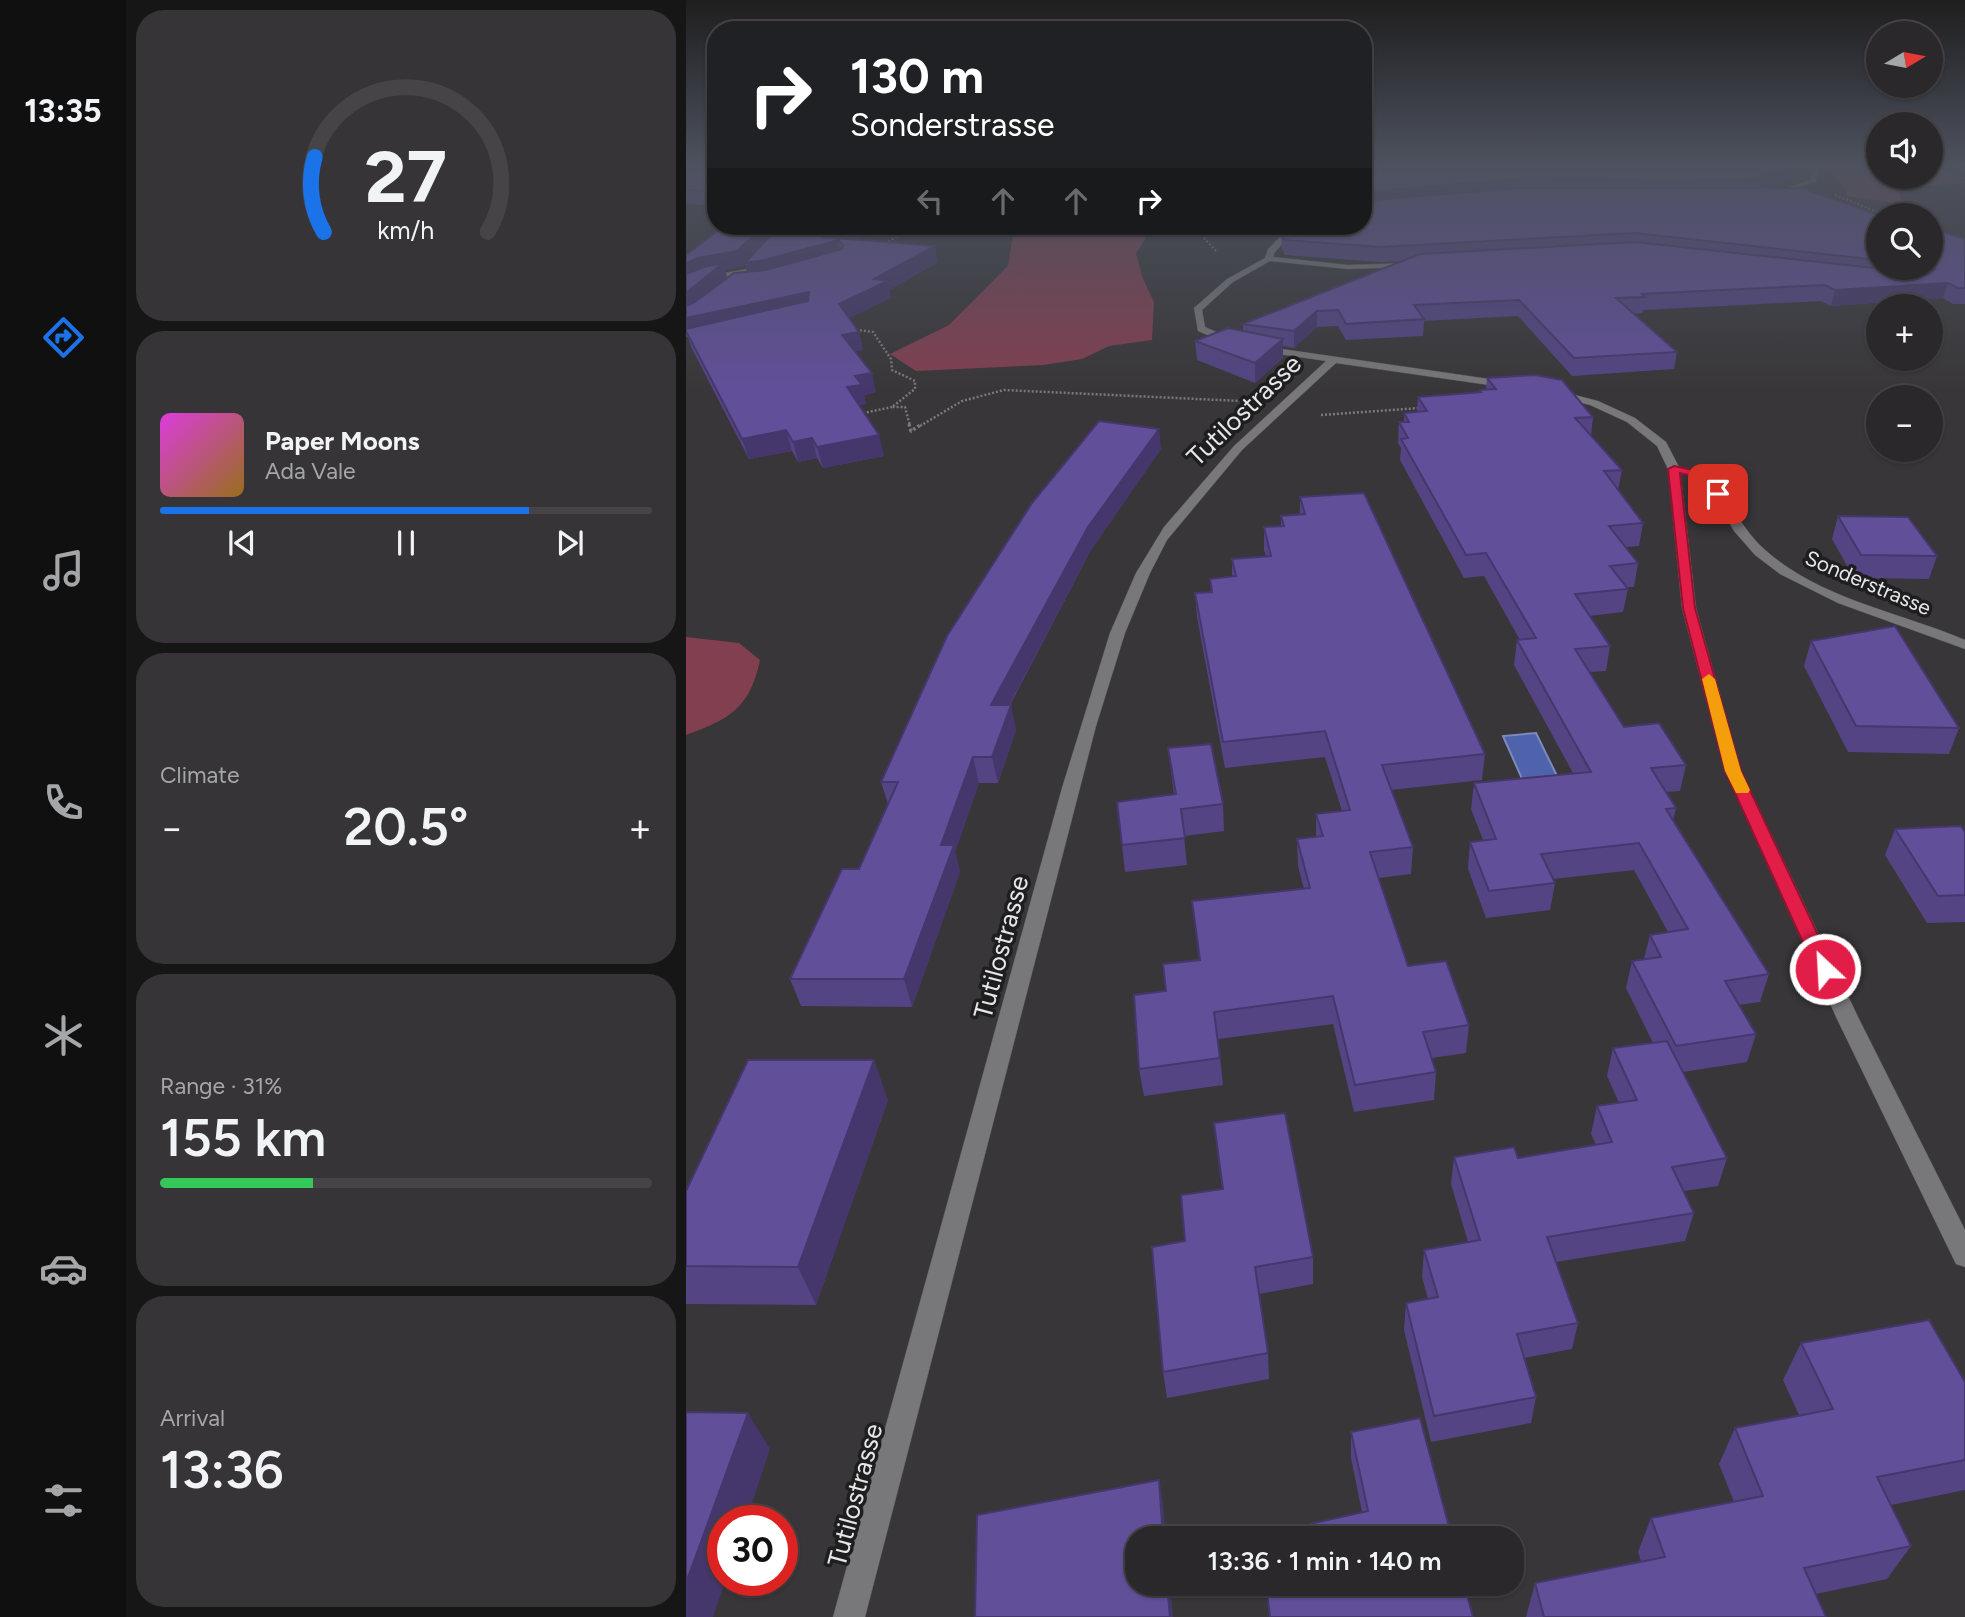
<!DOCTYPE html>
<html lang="en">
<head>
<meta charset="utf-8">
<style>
	:root { --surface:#2a282a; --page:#363436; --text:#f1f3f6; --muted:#a5a6a8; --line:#464447; --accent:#1a73e8 }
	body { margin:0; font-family:Figtree,sans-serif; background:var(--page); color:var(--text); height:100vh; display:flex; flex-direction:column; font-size:26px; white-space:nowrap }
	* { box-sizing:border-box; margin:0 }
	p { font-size:23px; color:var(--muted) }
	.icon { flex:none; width:38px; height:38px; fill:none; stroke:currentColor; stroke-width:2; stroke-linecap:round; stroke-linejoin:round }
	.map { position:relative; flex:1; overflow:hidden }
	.details { display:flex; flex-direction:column; gap:10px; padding:10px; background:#171617; width:560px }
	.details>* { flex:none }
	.hud { position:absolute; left:21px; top:21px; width:665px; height:214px; border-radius:28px; box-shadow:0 2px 5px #0004,0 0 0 2px var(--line); background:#202124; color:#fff; overflow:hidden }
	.needle { width:46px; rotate:80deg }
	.tools { position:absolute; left:1180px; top:21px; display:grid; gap:14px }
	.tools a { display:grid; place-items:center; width:77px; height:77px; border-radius:50%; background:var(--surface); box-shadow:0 2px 5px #0004,0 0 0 2px var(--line); font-size:35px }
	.speed { position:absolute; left:21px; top:1505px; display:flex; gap:14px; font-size:35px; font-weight:700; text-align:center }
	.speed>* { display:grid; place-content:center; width:91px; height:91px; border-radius:50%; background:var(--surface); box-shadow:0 2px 5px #0004,0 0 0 2px var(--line); line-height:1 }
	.speed .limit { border:10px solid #d22; background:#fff; color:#111 }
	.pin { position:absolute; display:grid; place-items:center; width:60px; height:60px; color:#fff; margin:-30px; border-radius:14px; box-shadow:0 4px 10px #0006 }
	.me { position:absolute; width:77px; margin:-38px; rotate:335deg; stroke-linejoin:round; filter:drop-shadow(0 0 5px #0008) }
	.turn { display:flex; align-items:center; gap:24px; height:147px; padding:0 28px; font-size:32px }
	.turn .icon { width:91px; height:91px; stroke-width:2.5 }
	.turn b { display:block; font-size:49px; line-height:60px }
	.lanes { display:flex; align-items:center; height:66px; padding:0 28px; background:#0003; justify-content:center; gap:35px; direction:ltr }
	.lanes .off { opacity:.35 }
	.big { font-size:52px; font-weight:600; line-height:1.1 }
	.details .tile { flex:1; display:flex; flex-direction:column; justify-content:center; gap:10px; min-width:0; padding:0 24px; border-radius:28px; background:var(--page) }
	.details .dial { align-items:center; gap:0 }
	.dial svg { height:182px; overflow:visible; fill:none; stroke:var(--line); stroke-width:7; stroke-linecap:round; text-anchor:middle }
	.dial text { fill:var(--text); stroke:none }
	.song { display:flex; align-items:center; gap:21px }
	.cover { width:84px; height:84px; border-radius:10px; background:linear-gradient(135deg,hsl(300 70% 55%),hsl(40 70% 35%)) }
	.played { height:7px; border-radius:4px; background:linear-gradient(90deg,var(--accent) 75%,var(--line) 75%) }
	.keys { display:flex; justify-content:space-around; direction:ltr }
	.heat { display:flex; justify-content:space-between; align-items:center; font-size:38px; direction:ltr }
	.charge { height:10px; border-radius:5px; background:linear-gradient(90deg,#34c759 31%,var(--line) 0) }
	.trip { position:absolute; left:439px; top:1526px; width:399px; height:70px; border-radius:28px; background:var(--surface); box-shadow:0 2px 5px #0004,0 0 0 2px var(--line); font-weight:600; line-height:70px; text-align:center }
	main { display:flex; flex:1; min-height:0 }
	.menu { display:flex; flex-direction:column; width:126px; justify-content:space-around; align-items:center; background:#111011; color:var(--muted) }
	.menu .icon { width:49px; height:49px }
	.menu .selected { color:var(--accent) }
	.menu b { font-size:32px; color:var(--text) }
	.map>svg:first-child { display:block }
</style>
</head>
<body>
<main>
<nav class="menu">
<b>13:35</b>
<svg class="icon selected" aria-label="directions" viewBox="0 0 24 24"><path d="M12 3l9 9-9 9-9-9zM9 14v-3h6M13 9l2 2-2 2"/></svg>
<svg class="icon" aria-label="music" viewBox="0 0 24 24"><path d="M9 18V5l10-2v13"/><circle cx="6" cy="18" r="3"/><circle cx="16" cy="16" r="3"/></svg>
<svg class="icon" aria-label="phone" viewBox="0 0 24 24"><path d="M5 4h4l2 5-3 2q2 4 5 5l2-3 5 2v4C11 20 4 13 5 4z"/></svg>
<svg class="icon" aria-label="climate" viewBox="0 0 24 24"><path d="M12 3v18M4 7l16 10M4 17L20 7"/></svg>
<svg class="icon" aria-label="car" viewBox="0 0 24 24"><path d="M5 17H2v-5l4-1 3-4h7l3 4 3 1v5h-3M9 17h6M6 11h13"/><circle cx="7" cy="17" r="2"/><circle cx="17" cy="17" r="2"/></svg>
<svg class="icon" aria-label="filters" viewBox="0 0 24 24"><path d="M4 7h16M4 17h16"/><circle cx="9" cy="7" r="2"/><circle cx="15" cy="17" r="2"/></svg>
</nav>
<section class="details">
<div class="tile dial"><svg viewBox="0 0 100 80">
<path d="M14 69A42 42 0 1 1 86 69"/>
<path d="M14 69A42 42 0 0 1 10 36" stroke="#1a73e8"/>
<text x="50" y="56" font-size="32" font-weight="700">27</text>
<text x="50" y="72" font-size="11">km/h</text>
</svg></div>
<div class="tile">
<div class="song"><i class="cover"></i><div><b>Paper Moons</b><p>Ada Vale</p></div></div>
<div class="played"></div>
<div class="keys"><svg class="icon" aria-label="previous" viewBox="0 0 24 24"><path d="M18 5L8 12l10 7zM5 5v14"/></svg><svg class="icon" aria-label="pause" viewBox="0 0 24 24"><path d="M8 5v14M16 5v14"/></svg><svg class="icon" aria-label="next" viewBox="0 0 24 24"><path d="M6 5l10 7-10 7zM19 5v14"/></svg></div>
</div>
<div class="tile"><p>Climate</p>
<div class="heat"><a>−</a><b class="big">20.5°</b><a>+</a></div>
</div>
<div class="tile"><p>Range · 31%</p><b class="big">155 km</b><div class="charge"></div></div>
<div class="tile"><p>Arrival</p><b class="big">13:36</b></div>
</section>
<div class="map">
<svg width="1279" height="1617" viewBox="0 0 1279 1617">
	<rect width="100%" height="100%" fill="#383638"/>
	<path fill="#813f50" d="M1133 167H1192V177H1244V171L1279 180V183L1212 188 1216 204 1162 196 1153 179Z
		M300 226H456L460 237 450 254 457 279 468 302 466 340 423 346 396 359 357 365 230 371 204 354 263 325 322 266 327 235Z
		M0 637 53 643 74 660C64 708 44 719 0 735Z"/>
	<path fill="#4e63ab" stroke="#7c8abd" stroke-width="2" d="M850 733 872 778 837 781 817 736Z"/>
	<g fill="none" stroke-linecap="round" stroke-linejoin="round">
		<g stroke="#535254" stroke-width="1">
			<path id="lane" d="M61 269 64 273 22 281 0 291V285L17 277Z
				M988 466 1026 475C1043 500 1055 528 1078 549 1133 599 1213 612 1279 640V649L1152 603 1094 574 1069 555 1048 531 1018 479 984 471V467Z"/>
		</g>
		<g stroke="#535254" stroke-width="1">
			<path id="street" d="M1122 167H1128L1133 171 1129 182 1087 194V192L1124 180 1127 171Z
				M605 226H613L589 252 587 257 662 265 725 263 729 265 725 267 662 269 584 261 547 282 516 310 519 327 551 341V345H545L512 331 508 308 541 279 579 258 582 249Z
				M575 346 824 382 829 385 824 388 650 363 556 450 481 540 464 573 439 633 410 726 179 1617H147L376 788 424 633 450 573 478 527 548 446 640 361 572 351V347Z
				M869 390 912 401 949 418 980 442 994 469 1010 608 1055 771 1173 1019 1279 1230V1267L1270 1264 1151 1019 1039 771 996 608 982 469 971 446 941 422 904 405 865 395V391Z"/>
		</g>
		<path stroke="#7b797b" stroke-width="2" stroke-dasharray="2 2" stroke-linecap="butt" d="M1244 169 1279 179
			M1149 195 1199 215
			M507 226 531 252
			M199 244 227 226"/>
		<path stroke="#7b797b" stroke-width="2.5" stroke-dasharray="2 2" stroke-linecap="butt" d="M166 329 187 332 205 359 206 370 229 381V389L206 407H219L224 426
			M173 414 206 407
			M635 415 734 408
			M234 426 276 401 318 390 555 401"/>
		<path stroke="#7b797b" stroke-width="3.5" stroke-dasharray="2.5 2.5" stroke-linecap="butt" d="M223 424 225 431 236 424"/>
		<use href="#lane" fill="#787779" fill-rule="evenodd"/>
		<use href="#street" fill="#787779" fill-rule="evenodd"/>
	</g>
	<path fill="#544484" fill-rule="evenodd" d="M0 167H30V207L0 203Z
		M677 167 1110 180 1076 186V188L1192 215V268H1244V232L1279 239V304H1267L1257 298 1145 306 1135 301 957 310 956 313 947 314 991 352 988 369 886 376 832 316 738 321 737 336 660 340 652 326 631 327 608 348 597 346V358L569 383 511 360 509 341 557 331V324L716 261 694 262 599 255 596 249 595 234Z
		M38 226H202L170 240 252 262 203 290 205 298 163 318 173 332 177 350 169 351 190 392 178 395 180 404 173 405 198 456 137 468 131 458 112 462 106 451 63 459 5 347 2 337H0V255ZM59 264 61 272 41 278 39 270 56 267Z
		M585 226H602L590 237Z
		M801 378 907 417 905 436 936 470 932 490 957 523 953 546 940 547 952 563 948 587H940L942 589 937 612 903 616 924 646 920 671 903 672 938 727 1000 765 994 791 979 792 990 808 987 821 1083 974 1074 1002 1053 1005 1070 1034 1061 1062 997 1072 1041 1158 1032 1186 998 1191 1008 1213 999 1241 870 1262 892 1323 886 1349 838 1358 850 1397 845 1423 745 1442 718 1330 720 1303 742 1299 736 1277 738 1250 782 1242 765 1184 768 1157 832 1158 910 1145 905 1134 911 1106 933 1103 921 1076 927 1048 967 1043 940 988 946 961 958 959 964 935 982 932 948 870 867 879 869 883 864 910 800 918 782 869 784 842 797 840 785 809 788 783 887 773 828 665 831 640H834L798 576 778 578 714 460 715 448 712 443 713 422H718V413L731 412 732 397 794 392V390H800Z
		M475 449 405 550 324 705 330 730 312 783H293L269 852 274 872 226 1007 115 1006 104 979 173 869 202 804 195 782Z
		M614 497 799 754 796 780 705 790 727 847 725 874 693 878 722 966 783 1025 780 1053 746 1058 750 1072 748 1100 668 1112 647 1024 532 1039 537 1085 458 1096 453 1069 480 991 513 960 506 901 618 889 612 866 611 839 630 837V814L656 811 639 757 539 768 511 617 509 593 525 592 524 579 546 577V559L580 556 578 550V527L595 526V516L614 514Z
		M1152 516 1251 556 1243 579 1168 578 1146 539Z
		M1125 641 1273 728 1263 754 1162 752 1118 666Z
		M482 748 537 804 538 831 498 836 501 865 439 872 436 845 488 794Z
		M1209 829 1279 832V922L1241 923 1199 855Z
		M202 1100 130 1305 0 1304V1191Z
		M528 1123 627 1257V1284L573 1294 582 1353 583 1379 481 1398 477 1372 499 1241 536 1189Z
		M1115 1343 1279 1382V1490L1205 1505 1225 1546 1201 1579 1130 1594 1140 1617H840L849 1583 955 1561 952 1552 965 1518 1048 1502 1033 1464 1049 1428 1113 1415 1097 1380Z
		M665 1432 766 1538H624V1524L676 1512 665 1458Z"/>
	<path fill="#45376c" d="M1113 167 1110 180 1076 186V190L1044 193 1046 180 1075 173Z
		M832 179 831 192 677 205V192Z
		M78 226H97L136 237 163 226H202L158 245 152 240 155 255 63 279 59 264 56 267 39 270 42 280 0 315V263Z
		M590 226H602L590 237Z
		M249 246 252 262 203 290 205 298 157 321 153 304 188 279Z
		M1262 283 1257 298 1145 306 1149 290Z
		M123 292 127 310 0 331V318Z
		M631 311V327L608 348V331Z
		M173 332 177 350 160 353 156 335Z
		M597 339V358L569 383V363Z
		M186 373 190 392 178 395 180 404 166 407 161 387 169 376Z
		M473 429 475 449 405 550 310 730 305 705 402 527Z
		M100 430 106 451 63 459 56 439Z
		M193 435 198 456 137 468 131 447Z
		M126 438 131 458 112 462 107 442Z
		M325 705 330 730 312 783 306 757Z
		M287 757 293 783 269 852 274 872 226 1007 218 979 255 845Z
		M188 1060 202 1100 130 1305 112 1267Z
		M62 1413 84 1449 60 1521H37V1580H40L27 1617H0V1583Z
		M473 1480 477 1504 480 1538H477Z
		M481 1584H484L487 1617H484Z"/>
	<path fill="#624f9a" stroke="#45376c" stroke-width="2" d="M0 167H30V193L0 189Z
		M677 167H1113L1075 173 1078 177 1046 180 832 179 677 192Z
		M832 188H1116L1192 215V260L949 233 694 247 599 240 595 234 603 226H677V201Z
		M38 226H78L51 251 12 258 0 263V255Z
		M93 226H163L136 237 249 246 188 279 202 281 153 304 173 332 156 335 186 373 169 376 176 385 161 387 193 435 131 447 126 438 107 442 100 430 56 439 0 331V329L122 301 123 292 0 318V306L9 302 48 273 80 270 156 249 157 245 152 240 78 260 59 263Z
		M1253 231 1279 239V288H1272L1262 283 1149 290 1139 285 956 294 959 297 930 298 991 352 888 358 833 300 728 305 738 319 660 324 652 310 631 311 608 331 557 324 734 254 949 242 1242 274 1249 269 1247 266H1244V232Z
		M37 263 0 293V274L18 267Z
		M542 328 597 339 569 363 509 341Z
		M849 375 876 380 907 417 889 418 936 470 918 471 957 523 923 526 952 563 924 566 942 589 889 594 924 646 889 649 938 727 973 723 1000 765 965 768 990 808 980 809 1083 974 1039 981 1070 1034 990 1046 946 961 975 957 964 935 1002 929 953 843 855 854 869 883 803 891 784 842 810 839 788 783 905 772 831 640 850 638 800 553 780 555 715 439 722 438 713 422H723L718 413 741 411 732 397 795 392 794 390 810 389 801 378Z
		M413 421 473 429 402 527 305 705H325L306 757H287L255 845H268L218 979H104L156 869H173L212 782H195L261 636 346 503Z
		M678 493 799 754 696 765 727 847 684 852 722 966 760 961 783 1025 737 1032 750 1072 669 1085 647 996 528 1012 534 1058 453 1069 448 995 480 991 477 964 514 960 506 901 624 888 611 839 637 836 630 814 664 810 639 731 537 742 509 593 526 592 524 579 550 576 546 559 585 556 578 527 598 526 595 516 619 514 614 497Z
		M1152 516 1222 517 1251 556 1175 555Z
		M1209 626 1273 728 1170 726 1125 641Z
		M525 744 537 804 495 809 499 838 436 845 431 802 490 794 482 748Z
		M1275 826 1279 832V895L1252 896 1209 829Z
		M981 1041 1041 1158 986 1167 1008 1213 861 1237 892 1323 831 1334 850 1397 748 1416 720 1303 752 1297 738 1250 794 1240 768 1157 828 1147 832 1158 926 1142 911 1106 951 1100 927 1048Z
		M62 1060H188L112 1267 0 1266V1191Z
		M599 1113 627 1257 569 1267 582 1353 477 1372 466 1247 499 1241 495 1195 537 1189 528 1123Z
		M1243 1320 1279 1382V1460L1191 1477 1225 1546 1118 1568 1140 1617H858L849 1583 979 1557 965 1518 1077 1496 1049 1428 1147 1409 1115 1343Z
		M0 1412 62 1413 0 1583Z
		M734 1418 766 1538H626L624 1524 682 1511 665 1432Z
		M473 1480 477 1538H452V1584H481L484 1617H289L291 1515Z
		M614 1584H778L787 1617H584L581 1591Z"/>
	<linearGradient id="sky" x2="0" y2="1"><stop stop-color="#1f1e1f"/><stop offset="0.42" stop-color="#4d525e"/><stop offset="1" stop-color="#4d525e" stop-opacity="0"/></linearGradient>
	<rect width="1279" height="393" fill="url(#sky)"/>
	<path fill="#e11d48" stroke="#92132f" stroke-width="2" d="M988 466 1026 474 1038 494 1028 496 1018 479 994 473 1009 608 1055 771 1148 969 1145 974H1132L1129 969 1039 771 997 608 982 469Z"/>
	<path fill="#f59e0b" d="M1023 674 1029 679 1055 771 1064 790 1062 793H1050L1039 771 1016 679Z"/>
	<g text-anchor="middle" stroke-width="7" stroke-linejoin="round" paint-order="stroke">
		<g font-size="21" fill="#e7e6e8" stroke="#1f1e1f">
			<text transform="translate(1182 583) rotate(23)" y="7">Sonderstrasse</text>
		</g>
		<g font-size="26" fill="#e7e6e8" stroke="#1f1e1f">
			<text transform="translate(558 410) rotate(-44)" y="9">Tutilostrasse</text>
			<text transform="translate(315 947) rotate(-75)" y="9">Tutilostrasse</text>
			<text transform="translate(169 1495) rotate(-75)" y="9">Tutilostrasse</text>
		</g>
	</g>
</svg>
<div class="tools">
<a><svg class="needle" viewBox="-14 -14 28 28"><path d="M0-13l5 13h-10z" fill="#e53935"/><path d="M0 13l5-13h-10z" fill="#a5a6a8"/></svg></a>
<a><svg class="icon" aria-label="sound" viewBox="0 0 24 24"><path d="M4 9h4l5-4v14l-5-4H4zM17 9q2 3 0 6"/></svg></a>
<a><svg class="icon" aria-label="search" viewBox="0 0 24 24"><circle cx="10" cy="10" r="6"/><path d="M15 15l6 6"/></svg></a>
<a>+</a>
<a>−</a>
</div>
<div class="speed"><div class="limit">30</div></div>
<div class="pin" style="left:1032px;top:494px;background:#d93025"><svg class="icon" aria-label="arrive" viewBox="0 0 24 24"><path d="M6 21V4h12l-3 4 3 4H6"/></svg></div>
<svg class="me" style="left:1139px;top:969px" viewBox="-20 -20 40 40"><circle r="17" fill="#e11d48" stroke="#fff" stroke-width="3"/><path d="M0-11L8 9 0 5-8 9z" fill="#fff"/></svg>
<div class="trip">13:36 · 1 min · 140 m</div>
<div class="hud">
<div class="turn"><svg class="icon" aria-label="right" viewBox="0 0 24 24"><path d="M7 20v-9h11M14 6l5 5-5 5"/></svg><div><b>130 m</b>Sonderstrasse</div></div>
<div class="lanes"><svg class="icon off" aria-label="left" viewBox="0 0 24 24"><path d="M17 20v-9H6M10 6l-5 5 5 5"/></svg><svg class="icon off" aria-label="ahead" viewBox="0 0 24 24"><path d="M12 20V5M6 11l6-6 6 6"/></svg><svg class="icon off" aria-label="ahead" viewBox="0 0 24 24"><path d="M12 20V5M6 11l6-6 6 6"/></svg><svg class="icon" aria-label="right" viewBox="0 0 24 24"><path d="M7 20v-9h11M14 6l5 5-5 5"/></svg></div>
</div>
</div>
</main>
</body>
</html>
